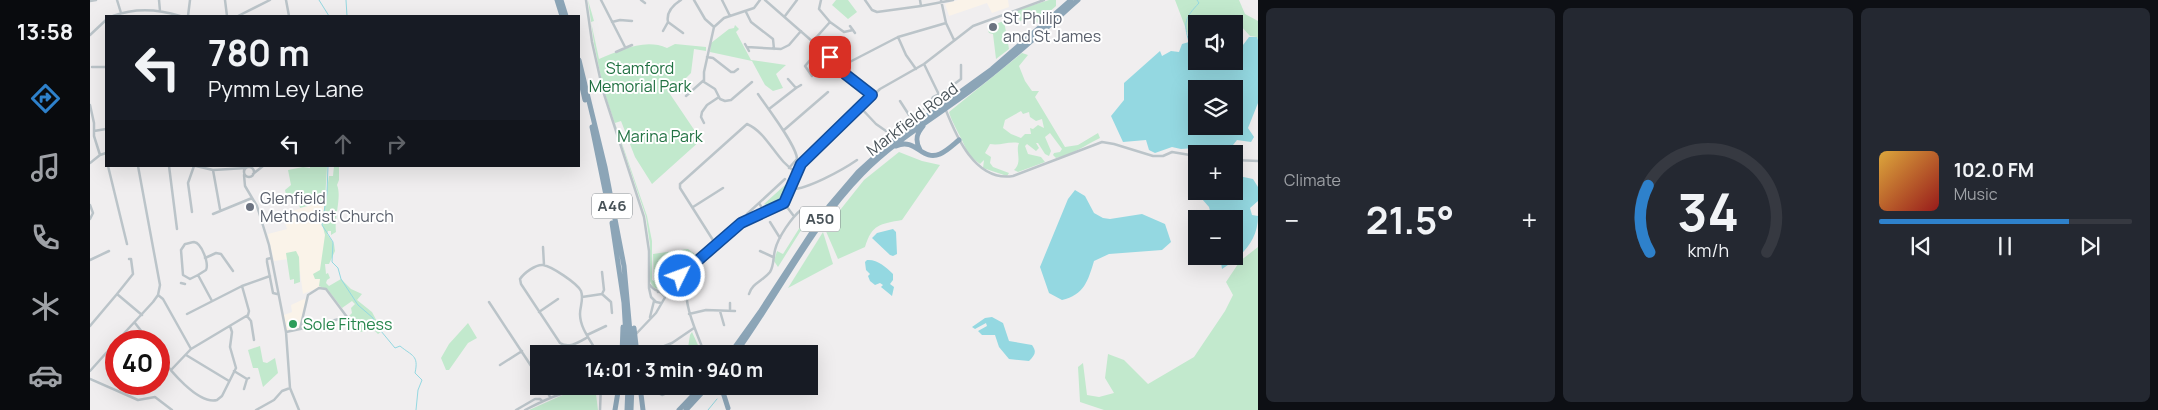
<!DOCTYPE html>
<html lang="en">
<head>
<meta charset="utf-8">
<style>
	:root { --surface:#171b24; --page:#242831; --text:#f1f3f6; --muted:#9ea1a6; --line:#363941; --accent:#2e81cb }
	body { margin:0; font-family:Manrope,sans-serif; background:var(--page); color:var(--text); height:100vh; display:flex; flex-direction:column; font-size:19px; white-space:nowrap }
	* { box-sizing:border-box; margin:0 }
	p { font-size:16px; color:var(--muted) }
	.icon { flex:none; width:28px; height:28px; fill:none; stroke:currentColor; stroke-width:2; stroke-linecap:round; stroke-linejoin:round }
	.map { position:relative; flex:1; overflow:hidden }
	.details { display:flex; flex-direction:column; gap:8px; padding:8px; background:#0d0f14; width:900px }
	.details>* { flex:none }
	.guide { position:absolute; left:15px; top:15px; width:475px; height:152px; border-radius:0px; box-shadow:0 5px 20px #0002; background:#171b24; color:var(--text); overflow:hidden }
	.fabs { position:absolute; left:1098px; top:15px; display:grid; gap:10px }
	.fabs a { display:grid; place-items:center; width:55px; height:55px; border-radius:0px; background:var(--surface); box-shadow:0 5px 20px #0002; font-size:25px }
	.speed { position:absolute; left:15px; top:330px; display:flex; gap:10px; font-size:25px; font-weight:700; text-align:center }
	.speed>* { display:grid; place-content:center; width:65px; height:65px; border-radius:50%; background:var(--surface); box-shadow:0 5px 20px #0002; line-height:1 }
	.speed .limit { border:8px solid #d22; background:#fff; color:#111 }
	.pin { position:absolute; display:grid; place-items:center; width:42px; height:42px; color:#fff; margin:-21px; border-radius:10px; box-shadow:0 2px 8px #0006 }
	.me { position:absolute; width:55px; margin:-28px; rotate:48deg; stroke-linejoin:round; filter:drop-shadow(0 0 4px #0008) }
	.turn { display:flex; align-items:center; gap:18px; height:105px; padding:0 20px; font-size:22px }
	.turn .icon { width:65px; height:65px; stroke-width:2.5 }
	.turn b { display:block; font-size:35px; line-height:42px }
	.lanes { display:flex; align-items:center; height:48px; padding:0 20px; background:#0003; justify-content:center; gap:25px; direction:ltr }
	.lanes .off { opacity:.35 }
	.big { font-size:38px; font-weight:700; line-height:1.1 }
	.details .widget { flex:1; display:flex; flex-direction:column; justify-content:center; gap:8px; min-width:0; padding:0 18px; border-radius:8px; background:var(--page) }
	.details .dial { align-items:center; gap:0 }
	.dial svg { height:130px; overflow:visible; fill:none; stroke:var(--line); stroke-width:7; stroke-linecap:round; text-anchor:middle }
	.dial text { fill:var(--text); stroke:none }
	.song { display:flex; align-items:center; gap:15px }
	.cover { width:60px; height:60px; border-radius:8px; background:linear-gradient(135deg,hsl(40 70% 55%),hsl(0 70% 35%)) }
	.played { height:5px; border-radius:2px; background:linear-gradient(90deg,var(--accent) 75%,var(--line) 75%) }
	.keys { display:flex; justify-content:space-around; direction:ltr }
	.heat { display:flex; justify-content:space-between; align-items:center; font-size:28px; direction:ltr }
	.details .tiles { flex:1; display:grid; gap:8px; grid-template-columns:repeat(3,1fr) }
	.trip { position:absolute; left:440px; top:345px; width:288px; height:50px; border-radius:0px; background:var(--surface); box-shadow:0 5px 20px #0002; font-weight:700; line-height:50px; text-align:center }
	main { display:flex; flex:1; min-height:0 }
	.menu { display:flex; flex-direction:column; width:90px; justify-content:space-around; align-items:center; background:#090b0e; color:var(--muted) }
	.menu .icon { width:35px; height:35px }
	.menu .on { color:var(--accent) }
	.menu b { font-size:22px; color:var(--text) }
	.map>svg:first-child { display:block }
</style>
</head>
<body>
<main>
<nav class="menu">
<b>13:58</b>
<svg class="icon on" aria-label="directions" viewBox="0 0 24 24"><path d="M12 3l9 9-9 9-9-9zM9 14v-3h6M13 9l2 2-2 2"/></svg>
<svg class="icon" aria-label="music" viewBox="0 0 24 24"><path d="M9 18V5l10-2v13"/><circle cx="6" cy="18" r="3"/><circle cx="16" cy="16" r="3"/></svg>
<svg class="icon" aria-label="phone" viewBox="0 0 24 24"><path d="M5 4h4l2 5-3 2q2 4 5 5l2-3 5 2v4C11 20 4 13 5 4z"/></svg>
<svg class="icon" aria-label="climate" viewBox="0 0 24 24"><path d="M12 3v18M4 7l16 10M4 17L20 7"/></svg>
<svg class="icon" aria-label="car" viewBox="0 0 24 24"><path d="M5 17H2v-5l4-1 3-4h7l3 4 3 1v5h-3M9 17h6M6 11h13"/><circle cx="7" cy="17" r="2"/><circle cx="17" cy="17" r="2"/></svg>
</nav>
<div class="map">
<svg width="1168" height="410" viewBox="0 0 1168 410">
	<rect width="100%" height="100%" fill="#f0eeef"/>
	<path fill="#faf3e9" d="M868 0H918L919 7 902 13 897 3 859 16 855 4Z
		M235 201 232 225 237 240 230 287 213 294 210 272 196 253 198 259 184 261 178 234 197 229 192 214Z
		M214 299 216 300 210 328 196 331 194 315 202 312 201 305Z"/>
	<path fill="#c2e9cd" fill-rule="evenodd" d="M498 0 504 21 501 22 509 59C530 51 554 38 577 48L585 44 616 47V51L604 49 601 73 580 94 611 140 562 184 545 157 531 121 525 123 557 216 562 241V280L564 281 563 254 598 249 607 256 606 261 567 289 563 287 560 281V245L556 217 514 91 504 44Z
		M746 0H758L767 12 758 19 742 5Z
		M959 0H966V6L947 23 943 17 930 21 927 10Z
		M1085 0H1149L1155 14 1168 21V40L1167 37 1160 36 1150 25 1106 24V43L1102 45Z
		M914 21 919 49 906 59 903 34 899 33 897 27Z
		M645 25 649 29 646 32 661 60 696 65 686 74 693 88 683 91 675 85 662 61 620 52 621 43 639 29 644 28Z
		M932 53 938 55 929 66 935 81 942 91H949L945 97 975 147 988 145 1008 133 1010 138C997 144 982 155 966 158L963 155 964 153 970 152 972 149 960 133 955 137 961 151 959 156 955 154 948 143H946L949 148 946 151 937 144 935 146 938 154 951 157 955 162 928 172 924 170C933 162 925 151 929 143 918 141 910 146 900 144L895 153 901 157 900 163 903 167 919 173 917 176 893 168 894 160 890 164 877 154C877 146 862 124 859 112ZM931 111 933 114 939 112 940 117 946 121 952 119 954 128 948 125 943 129 940 128 941 134H935L931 138 921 134 913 128 915 120Z
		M809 152 832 161 850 165 812 220C790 224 782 224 775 247L748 259 735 229 774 180Z
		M220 166H237L235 201 210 208 207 197 197 199 195 190 201 185 198 170 213 167 220 168Z
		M244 166H249V180L247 185C252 197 244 217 246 232L241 235V231H238L237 234 244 244 245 251 239 264H235L236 274 238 273 240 278 237 280 236 283 239 286 251 279 261 289 272 294 267 300 282 312 292 331 288 334 283 329 271 332 265 329 258 317 262 313 261 308 265 304 262 301 252 308 238 290 229 286 230 279H225L223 274 230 270 235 235 232 223 239 176H243Z
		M699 184 687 202 678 206 674 204 695 185Z
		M725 208 688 267 684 261 687 251 693 254 717 216 714 211Z
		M733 232 743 264 698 288Z
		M1168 247V410H1014L990 402 988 367 993 363 997 395 1009 397 1024 393 1015 378 1018 354 1034 360 1058 384 1104 357 1135 311 1143 295 1136 282 1150 261Z
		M206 251 209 257 210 282 204 284V279L200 280 196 253Z
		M378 323 387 338 378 343 359 370H356L351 358 359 344Z
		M602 332 612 354H597L600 335Z
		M170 346 173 362 177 363 185 358 188 373 173 387 168 368H163L158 350Z
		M499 391 506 394 508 410H439L475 394Z"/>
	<path fill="#94d8e1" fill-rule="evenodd" d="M1159 37H1167L1168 40V103L1158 128 1164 137 1161 142 1147 140 1143 145 1091 149 1082 147 1065 153 1059 150 1056 140 1033 142 1021 116 1034 100V83L1070 51 1072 56 1081 51 1089 52 1092 44 1099 42 1102 48 1106 49V61H1144V49H1150ZM1118 85 1119 89H1144V126H1106V89Z
		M1144 175 1163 179 1168 187V201L1160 208 1162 215 1168 216C1168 241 1152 256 1132 269L1130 256H1144V219H1122L1119 207 1112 199 1111 191H1144Z
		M985 190 995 196 1004 213 1013 218 1020 219 1052 214 1075 224 1081 242 1072 250 1019 254 1004 261C998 281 994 295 972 300L959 293 950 267 978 199Z
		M803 229 806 232 807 254 803 256 800 255 782 238 787 233Z
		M777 260C787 259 796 267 803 274V280L800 284 804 287 802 296 791 287 793 285 790 283 785 285 780 281 778 276 780 274 776 270 775 262Z
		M902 317 913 323 919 341 942 345C947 352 945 355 939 361L919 359 909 347 905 335H892L888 331 897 326 896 323 885 329 882 327 895 318Z"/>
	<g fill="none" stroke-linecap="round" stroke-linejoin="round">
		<path stroke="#94d8e1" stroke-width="1" d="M229 0 239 16
			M256 0 257 16
			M1099 42C1093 22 1095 18 1109 3L1107 0
			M238 166 237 193 232 225 243 242 242 262 248 268 251 279 268 305 283 318 286 325 305 348 310 346C322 356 329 355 325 373L332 380 328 390 326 410
			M618 410 627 399"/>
		<path stroke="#bbc4c9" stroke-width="2.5" d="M27 0 31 13
			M69 0 70 11
			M135 0 137 16
			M196 0 199 16
			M496 0 502 42 513 91 554 217 559 251V288L561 297 566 302 571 303
			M511 0 535 47
			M551 0 555 3
			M591 0C583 5 576 12 578 22L593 33
			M604 0 615 19 624 27
			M632 0 640 16
			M675 0 746 62 755 75 782 95
			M775 0 782 10 787 12 831 6
			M830 0 831 6 863 0
			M851 0 856 23 864 40
			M0 1 6 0
			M656 12 661 22 683 39 684 49
			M23 16C44 8 68 9 90 16
			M98 16 100 0
			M148 16 180 0
			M695 16 707 0
			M522 22 530 20 542 21
			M740 22 754 32 763 30
			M760 26 765 33
			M573 31 578 22
			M0 35 16 20
			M808 37 816 55 826 69
			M723 41 740 22 729 9 731 0
			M655 44 659 51
			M657 47 691 49 699 45 711 31
			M526 52 542 45
			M617 57 623 58 641 72H644L648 69
			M721 59 715 66 722 76 740 57
			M834 64 853 103
			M2 67H16
			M750 67 808 37 856 23
			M662 82 641 100 635 101 630 99 625 89 614 82V72L624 27 634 18 664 8 670 0
			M706 88 711 85
			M668 94C676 106 707 146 707 159L699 168
			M850 95 871 79V65
			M596 96 614 80
			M810 101 819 115 825 116 838 106 843 97 849 94
			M0 105 4 123V136L10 155
			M770 107 786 124 796 131
			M855 108C866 136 885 182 923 176L1012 142 1024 144 1063 156H1073L1082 152 1106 156
			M679 109 706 88 698 79
			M614 123 611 117 612 112 617 105 629 97
			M694 130 738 92
			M4 131 16 129
			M1144 160 1168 161
			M0 163 10 155 16 153
			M18 166 37 244
			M79 166 87 229
			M106 166 123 170 156 168
			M154 172a5 5 0 1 1 10 0a5 5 0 1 1-10 0Z
			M123 170 130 209
			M163 174 173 166
			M154 175 155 186 167 206 179 245 196 332 200 388 209 410
			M590 184 657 124C678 133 686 161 706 172
			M590 184V188L628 248
			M700 189C715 191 754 169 767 160
			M669 203 674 211
			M694 203 703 215
			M0 205 3 213 0 219
			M603 207 633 188
			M102 212 98 183 104 166
			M123 214 162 198
			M657 214 695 179
			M171 222 192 215
			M680 222 690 238
			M453 247 454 265
			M670 251 683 257
			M115 258 126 253 131 254 143 271
			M181 258 177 259V262L183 293 187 294
			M0 260 19 251
			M596 274C593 304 604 327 615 354
			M108 275 116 270C119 264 112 243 104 242 102 242 97 244 95 244L91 250 93 275 100 279 108 275 122 301
			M91 283 95 284
			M560 285C564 292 571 290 574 296
			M568 292 590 276 643 229 666 216
			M27 294 43 274 41 259H39
			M512 294 514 290 512 272
			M659 294C662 283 673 281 680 272 684 266 683 258 685 250 688 237 702 217 712 209L714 210
			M68 295 73 299 101 349
			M492 297 512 294 521 302 522 313
			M399 302 449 378
			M640 309V303
			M630 311 634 325
			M449 312 468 299
			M97 314 152 286 180 276
			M599 314 616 310 645 311
			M157 316 161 321 164 340
			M257 317 261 325
			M560 317 564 301
			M45 323 59 341
			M0 326 27 294 52 315
			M210 329 221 326
			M196 332 210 329 218 295 229 288 236 289 257 317 233 323
			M546 334 566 313 581 287 657 223 674 211 694 203 711 164 790 89 834 64 883 26 954 0
			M497 335 516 326
			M498 337C489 342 479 349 470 343L431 284 430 279C434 273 446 264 453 265 461 266 487 283 491 291 494 299 490 306 490 314 490 329 502 342 508 354
			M27 341 63 302 68 295 70 285 48 166
			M568 349 570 354
			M18 351 26 359
			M557 353 582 343 604 328
			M69 355C79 369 108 405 127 400L132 396 146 368 140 347 142 332 140 326
			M96 355 139 381
			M410 365 432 351
			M81 370 101 349 158 315 159 311 152 286
			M0 371 26 342
			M144 371 157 379
			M0 379 48 400 65 397 82 410
			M454 386 460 397
			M571 386 570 394 572 395 588 388 589 391
			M154 389 157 379 159 378
			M463 391 472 386
			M166 410 184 400 192 391 200 388
			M426 410 445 399H450L452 401
			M435 410C460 397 481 387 510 390
			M510 410 511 386"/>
		<path stroke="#8ca5b7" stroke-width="5" d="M467 0 472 16
			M471 0 476 16
			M489 60 515 167 534 266 542 354
			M489 74 495 100
			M502 127 519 210
			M806 146C826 137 832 162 850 154 857 151 863 145 869 140
			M830 150C825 141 826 134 833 126
			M522 223 534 303 537 354
			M544 328 547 354
			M532 354 533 327
			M640 354 670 312 739 206 768 172 801 142 902 69 981 0
			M645 354C688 295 721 226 772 174 804 141 844 118 880 91 918 63 953 31 988 0
			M550 386 553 410
			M631 386 638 408
			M616 391 624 387 632 393
			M525 410 529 386
			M537 410 538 386
			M541 410 542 386
			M589 410 612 386
			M596 410 618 386"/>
	</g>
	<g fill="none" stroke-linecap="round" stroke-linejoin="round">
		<g stroke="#114b97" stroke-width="12">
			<path id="route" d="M590 276 651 223 694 203 711 164 782 95 755 74 746 62 740 57"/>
		</g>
		<use href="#route" stroke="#1a73e8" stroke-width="9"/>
	</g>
	<g fill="#6b7280" stroke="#fff" stroke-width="2">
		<circle cx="903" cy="27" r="5"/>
		<circle cx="160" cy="207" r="5"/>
	</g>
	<circle fill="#2e9e5b" stroke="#fff" stroke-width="2" cx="203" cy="324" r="5"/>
	<g text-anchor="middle" stroke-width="4" stroke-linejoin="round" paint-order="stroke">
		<g fill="#fff" stroke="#80878b" stroke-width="1">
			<rect x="502" y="193.5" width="40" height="25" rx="4"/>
			<rect x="710" y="206.5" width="40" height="25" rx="4"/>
		</g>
		<g font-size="15" font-weight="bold" fill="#495359">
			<text x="522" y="211">A46</text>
			<text x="730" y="224">A50</text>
		</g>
		<g font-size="16" fill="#5b616d" stroke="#fff" text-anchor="start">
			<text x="913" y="24">St Philip<tspan x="913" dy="18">and St James</tspan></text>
			<text x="170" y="204">Glenfield<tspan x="170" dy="18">Methodist Church</tspan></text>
		</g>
		<g font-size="16" fill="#227243" stroke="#fff">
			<text x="550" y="74">Stamford<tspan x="550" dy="18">Memorial Park</tspan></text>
			<text x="570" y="142">Marina Park</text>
		</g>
		<g font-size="16" fill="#495359" stroke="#fff">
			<text transform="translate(822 119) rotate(-37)" y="6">Markfield Road</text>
		</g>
		<g font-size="16" fill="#27864d" stroke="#fff" text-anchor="start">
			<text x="213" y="330">Sole Fitness</text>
		</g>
	</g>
</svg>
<div class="fabs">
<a><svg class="icon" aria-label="sound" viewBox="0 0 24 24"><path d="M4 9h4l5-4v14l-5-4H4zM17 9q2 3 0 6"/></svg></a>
<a><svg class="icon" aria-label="layers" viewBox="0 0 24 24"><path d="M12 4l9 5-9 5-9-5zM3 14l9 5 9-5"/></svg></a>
<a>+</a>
<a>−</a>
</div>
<div class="speed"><div class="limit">40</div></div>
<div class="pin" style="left:740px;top:57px;background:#d93025"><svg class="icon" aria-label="arrive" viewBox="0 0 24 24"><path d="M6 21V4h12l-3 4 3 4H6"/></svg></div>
<svg class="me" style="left:590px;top:276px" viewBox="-20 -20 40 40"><circle r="17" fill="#1a73e8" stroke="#fff" stroke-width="3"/><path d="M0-11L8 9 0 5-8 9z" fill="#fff"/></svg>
<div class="trip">14:01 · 3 min · 940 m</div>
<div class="guide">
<div class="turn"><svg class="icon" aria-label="left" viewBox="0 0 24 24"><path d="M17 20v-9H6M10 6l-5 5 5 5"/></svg><div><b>780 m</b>Pymm Ley Lane</div></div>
<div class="lanes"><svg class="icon" aria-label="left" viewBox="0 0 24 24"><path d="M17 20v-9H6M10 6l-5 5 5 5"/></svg><svg class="icon off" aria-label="ahead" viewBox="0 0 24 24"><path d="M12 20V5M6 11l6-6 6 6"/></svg><svg class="icon off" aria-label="right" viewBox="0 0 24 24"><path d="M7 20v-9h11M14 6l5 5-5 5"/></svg></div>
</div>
</div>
<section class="details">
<div class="tiles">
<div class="widget"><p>Climate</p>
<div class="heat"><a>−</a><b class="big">21.5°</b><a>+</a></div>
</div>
<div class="widget dial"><svg viewBox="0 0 100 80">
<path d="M14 69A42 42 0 1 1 86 69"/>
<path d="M14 69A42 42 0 0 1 13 28" stroke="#2e81cb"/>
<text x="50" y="56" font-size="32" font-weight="700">34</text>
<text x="50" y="72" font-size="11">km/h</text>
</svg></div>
<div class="widget">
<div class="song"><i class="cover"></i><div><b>102.0 FM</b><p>Music</p></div></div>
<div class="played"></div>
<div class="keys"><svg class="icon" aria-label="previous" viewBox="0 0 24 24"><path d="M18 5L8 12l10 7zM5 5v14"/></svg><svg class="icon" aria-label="pause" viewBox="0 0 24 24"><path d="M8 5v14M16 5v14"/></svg><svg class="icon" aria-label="next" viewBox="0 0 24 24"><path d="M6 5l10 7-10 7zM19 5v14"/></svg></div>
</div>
</div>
</section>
</main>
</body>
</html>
